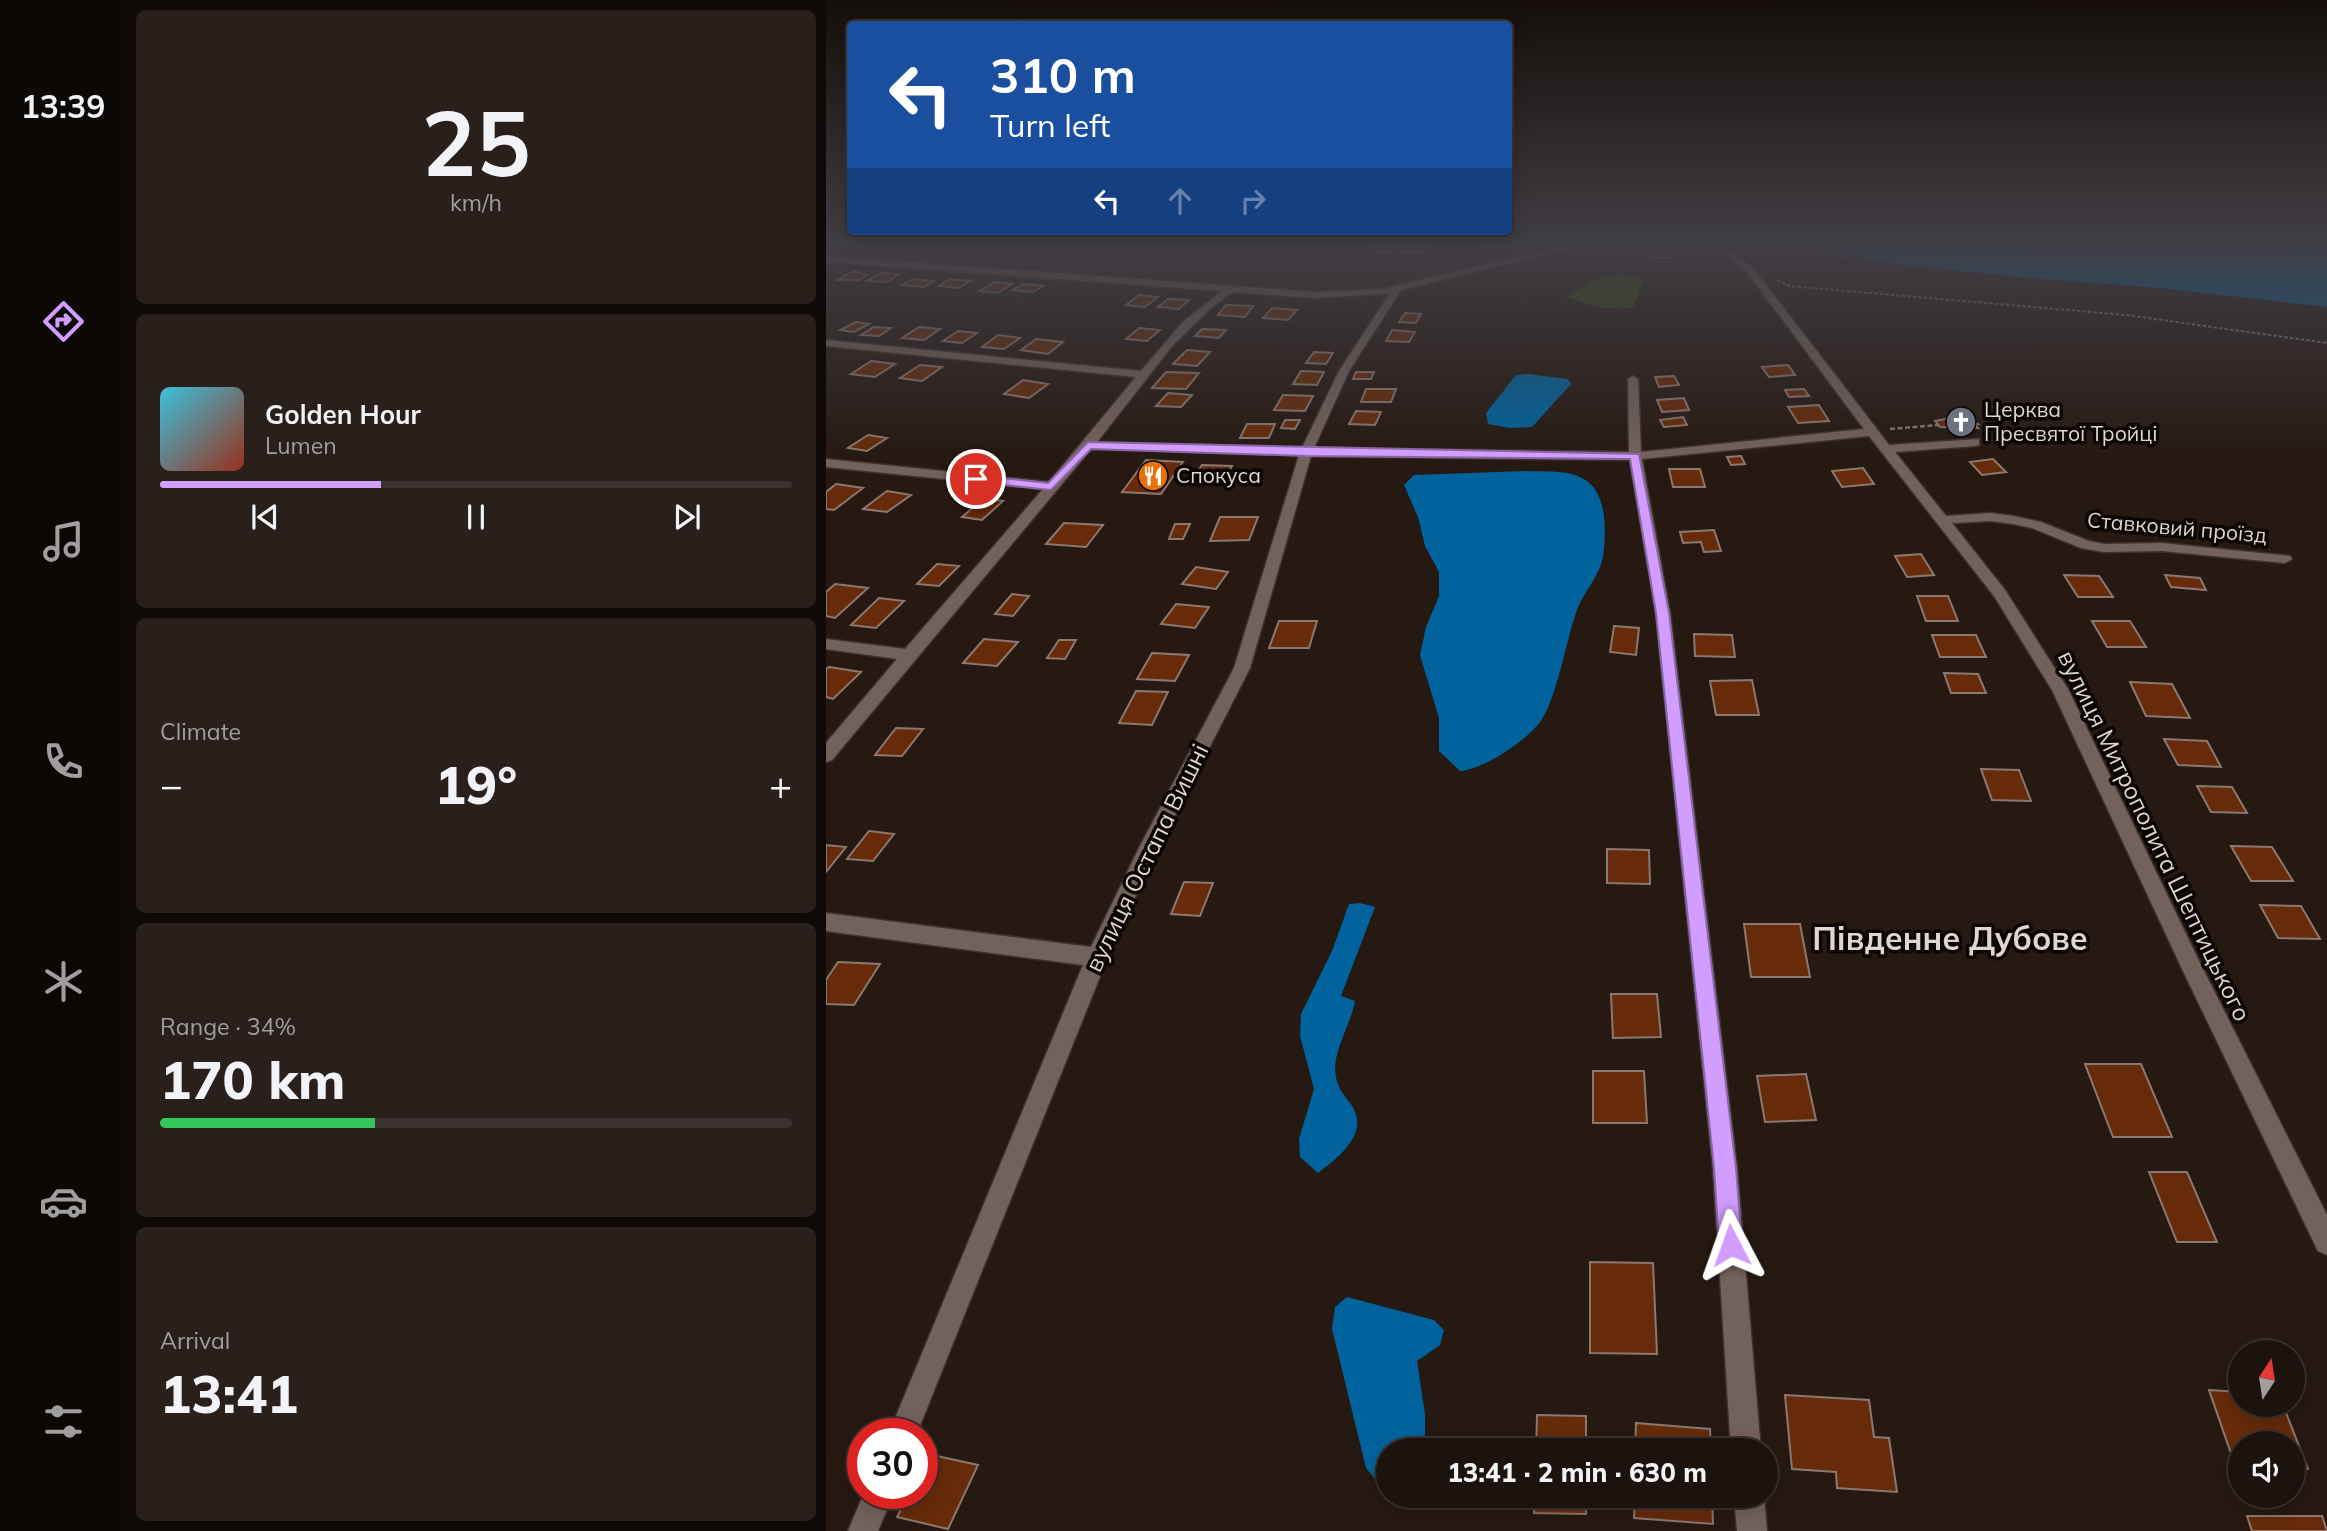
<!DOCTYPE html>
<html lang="en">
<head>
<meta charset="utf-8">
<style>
	:root { --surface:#1c130e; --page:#29201c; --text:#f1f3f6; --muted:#a09e9e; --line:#3a322e; --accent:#d19dfe }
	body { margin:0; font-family:Mulish,sans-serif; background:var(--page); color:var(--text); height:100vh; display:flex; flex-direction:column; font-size:26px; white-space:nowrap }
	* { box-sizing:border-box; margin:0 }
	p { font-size:23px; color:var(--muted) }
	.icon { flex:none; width:38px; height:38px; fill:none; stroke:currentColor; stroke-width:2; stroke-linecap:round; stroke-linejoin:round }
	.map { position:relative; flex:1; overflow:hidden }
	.drawer { display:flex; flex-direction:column; gap:10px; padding:10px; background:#0f0a08; width:700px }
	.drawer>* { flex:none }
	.hud { position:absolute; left:21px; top:21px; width:665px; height:214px; border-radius:7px; box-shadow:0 4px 18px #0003,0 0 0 2px var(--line); background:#1a4fa0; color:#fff; overflow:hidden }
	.needle { width:46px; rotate:12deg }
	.fabs { position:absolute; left:1402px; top:1340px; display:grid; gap:14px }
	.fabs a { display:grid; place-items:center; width:77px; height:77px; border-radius:50%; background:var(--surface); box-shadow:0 4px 18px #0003,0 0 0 2px var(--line); font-size:35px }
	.speed { position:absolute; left:21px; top:1418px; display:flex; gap:14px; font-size:35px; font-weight:700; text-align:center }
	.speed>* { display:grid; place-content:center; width:91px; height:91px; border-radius:50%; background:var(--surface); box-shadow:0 4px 18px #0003,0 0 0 2px var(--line); line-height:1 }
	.speed .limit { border:10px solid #d22; background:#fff; color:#111 }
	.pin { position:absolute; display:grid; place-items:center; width:60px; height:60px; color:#fff; margin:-30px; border:4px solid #fff; border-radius:50%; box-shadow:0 2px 7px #0007 }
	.me { position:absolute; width:77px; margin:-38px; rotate:356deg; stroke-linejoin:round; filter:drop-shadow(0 0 5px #0008) }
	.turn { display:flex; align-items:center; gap:24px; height:147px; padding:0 28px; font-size:32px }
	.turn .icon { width:91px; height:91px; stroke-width:2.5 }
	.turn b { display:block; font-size:49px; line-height:60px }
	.lanes { display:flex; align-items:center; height:66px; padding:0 28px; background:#0003; justify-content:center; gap:35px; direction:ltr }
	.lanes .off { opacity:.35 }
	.big { font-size:52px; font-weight:800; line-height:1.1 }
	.drawer .card { flex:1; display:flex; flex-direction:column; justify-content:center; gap:10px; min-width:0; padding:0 24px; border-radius:10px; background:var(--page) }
	.drawer .dial { align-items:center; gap:0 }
	.dial b { font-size:91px; line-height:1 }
	.song { display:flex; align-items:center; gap:21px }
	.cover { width:84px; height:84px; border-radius:10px; background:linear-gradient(135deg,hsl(190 70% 55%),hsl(10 70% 35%)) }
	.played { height:7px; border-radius:4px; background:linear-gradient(90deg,var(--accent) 35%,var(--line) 35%) }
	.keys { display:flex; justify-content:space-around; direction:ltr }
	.heat { display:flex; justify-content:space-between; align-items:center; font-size:38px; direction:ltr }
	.charge { height:10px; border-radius:5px; background:linear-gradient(90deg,#34c759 34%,var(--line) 0) }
	.trip { position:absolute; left:550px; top:1438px; width:402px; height:70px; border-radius:35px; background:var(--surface); box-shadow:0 4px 18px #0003,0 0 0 2px var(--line); font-weight:800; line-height:70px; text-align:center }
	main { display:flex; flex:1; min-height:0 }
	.tabs { display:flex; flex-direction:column; width:126px; justify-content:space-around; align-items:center; background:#0b0806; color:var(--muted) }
	.tabs .icon { width:49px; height:49px }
	.tabs .selected { color:var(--accent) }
	.tabs b { font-size:32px; color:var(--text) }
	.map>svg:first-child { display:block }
</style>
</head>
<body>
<main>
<nav class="tabs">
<b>13:39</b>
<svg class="icon selected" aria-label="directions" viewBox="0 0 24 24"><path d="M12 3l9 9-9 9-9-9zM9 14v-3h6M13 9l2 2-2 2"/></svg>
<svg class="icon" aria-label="music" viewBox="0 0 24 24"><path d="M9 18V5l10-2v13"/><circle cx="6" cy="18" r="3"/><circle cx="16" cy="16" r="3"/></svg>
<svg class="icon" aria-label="phone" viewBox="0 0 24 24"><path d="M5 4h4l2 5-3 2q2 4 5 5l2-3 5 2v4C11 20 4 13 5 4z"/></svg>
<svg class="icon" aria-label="climate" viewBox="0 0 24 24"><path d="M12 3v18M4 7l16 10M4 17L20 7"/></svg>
<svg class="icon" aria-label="car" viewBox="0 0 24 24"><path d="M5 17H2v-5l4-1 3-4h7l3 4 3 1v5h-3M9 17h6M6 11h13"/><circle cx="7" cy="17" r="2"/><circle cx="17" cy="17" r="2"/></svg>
<svg class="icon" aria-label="filters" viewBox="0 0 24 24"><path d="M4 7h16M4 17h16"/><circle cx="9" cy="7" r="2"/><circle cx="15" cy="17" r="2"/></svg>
</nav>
<section class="drawer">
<div class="card dial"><b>25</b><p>km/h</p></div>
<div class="card">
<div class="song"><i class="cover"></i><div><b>Golden Hour</b><p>Lumen</p></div></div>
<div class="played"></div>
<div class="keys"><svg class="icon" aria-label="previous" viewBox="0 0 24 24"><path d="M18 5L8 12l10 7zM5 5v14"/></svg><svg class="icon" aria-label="pause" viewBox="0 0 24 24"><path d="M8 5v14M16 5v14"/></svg><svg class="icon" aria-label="next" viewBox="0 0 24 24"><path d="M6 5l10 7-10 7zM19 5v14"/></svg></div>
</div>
<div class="card"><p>Climate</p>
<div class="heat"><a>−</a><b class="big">19°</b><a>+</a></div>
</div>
<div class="card"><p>Range · 34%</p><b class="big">170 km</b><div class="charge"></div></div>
<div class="card"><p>Arrival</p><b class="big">13:41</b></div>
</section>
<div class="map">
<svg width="1501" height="1531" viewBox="0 0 1501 1531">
	<rect width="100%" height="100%" fill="#261912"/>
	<path fill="#344b0c" d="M794 274 818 280 808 306C791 313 756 305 741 296L777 276Z"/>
	<path fill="#00639d" d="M992 245H1501V307L1336 288 1201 278 1053 262 1027 255 1013 259Z
		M702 374 742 379 745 384 706 427 684 428 662 424 660 413 690 375Z
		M698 471C718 472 745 469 761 481 782 497 780 534 777 557 774 575 757 593 751 610 740 640 731 699 714 722 700 741 656 770 634 771L613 751V718L594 655 600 627 613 596V572L599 546 592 517 578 485 588 475Z
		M534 903 549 907 515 996 529 1001C525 1023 509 1048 509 1069 510 1085 515 1092 524 1103 546 1132 513 1157 492 1173L474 1157 473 1139 488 1089 474 1036 475 1014 506 951 523 904Z
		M521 1297 608 1320 618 1330 614 1345 591 1361 599 1414V1451H562V1484L554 1485 540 1468 506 1329 509 1307Z"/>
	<path fill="#672b09" stroke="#8a7871" stroke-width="2" d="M552 245H555L570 246 565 253 546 252Z
		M581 245H584L601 246 595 253 575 252Z
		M822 247H843L846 258H824Z
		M27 271 41 275 33 280H12Z
		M54 273 73 274 61 282 41 281Z
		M87 279 108 281 98 287 76 285Z
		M124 279 144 281 133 288 113 286Z
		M169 282 186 284 171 293 153 291Z
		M197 284 217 286 207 292 187 290Z
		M313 295 332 297 319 307 300 305Z
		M342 299 363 300 353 309 332 307Z
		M400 305 427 306 419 317 392 315Z
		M446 308 471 310 462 320 437 318Z
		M579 313 595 314 590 323 573 322Z
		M30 322 43 324 28 332 14 330Z
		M48 327 65 328 53 336 35 335Z
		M93 327 114 329 98 340 76 338Z
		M313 328 334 330 321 341 300 339Z
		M376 329 400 330 393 338 369 336Z
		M566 330 589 332 583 342 560 341Z
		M132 331 151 333 136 343 117 341Z
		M172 335 194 338 178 349 156 347Z
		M210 339 237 342 222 354 195 350Z
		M361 350 384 352 371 366 347 364Z
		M488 352 507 353 500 364 480 363Z
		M45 361 69 364 49 377 25 374Z
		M94 365 116 367 96 381 74 378Z
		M962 365 969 375 943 377 936 367Z
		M475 371 498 372 491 385 467 384Z
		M340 372 373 373 360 389 326 388Z
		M530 372H548L545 379H527Z
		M848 376 853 385 833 387 829 377Z
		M197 380 222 384 203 398 178 394Z
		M540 389H570L565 402H535Z
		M978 389 983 396 963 397 959 390Z
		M342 393 366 395 355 407 330 406Z
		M457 395 487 396 479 411 448 410Z
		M858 398 863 410 836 412 831 400Z
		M993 405 1003 421 972 423 962 407Z
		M530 411 555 412 549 425 523 424Z
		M1140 415 1152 424H1149L1152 428 1114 427 1109 421Z
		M857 417 861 425 838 427 834 420Z
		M459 420H474L469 429 455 428Z
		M421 424H449L443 438H414Z
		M42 435 61 438 41 451 22 448Z
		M915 456 919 464 905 465 901 457Z
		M1167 459 1180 472 1156 475 1144 462Z
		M320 460 357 462 335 494 296 492Z
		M376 465 406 466 397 481 366 479Z
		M1037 468 1048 484 1016 487 1006 471Z
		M843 469H874L879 487H847Z
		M10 484 37 488 8 510 0 509V492Z
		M61 491 85 495 61 512 37 509Z
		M158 498 177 501 156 520 136 517Z
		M394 517H432L423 540 384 541Z
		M238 523 277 525 260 547 220 544Z
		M349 524H364L357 539H343Z
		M888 530 895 551 878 552 875 542 857 543 854 532Z
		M1095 554 1108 575 1081 577 1069 556Z
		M111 564 133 566 113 586 91 584Z
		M370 567 402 572 390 589 356 584Z
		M1238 575 1273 576 1287 597H1252Z
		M1339 575 1374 578 1380 590 1345 587Z
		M9 584 42 588 9 618 0 616V592Z
		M186 594 203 596 187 616 169 614Z
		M1091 596H1122L1132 621H1100Z
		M53 598 78 601 50 628 25 625Z
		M350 604 383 607 369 628 335 624Z
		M453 621H491L483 648H443Z
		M1266 621H1304L1320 647H1281Z
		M788 626 813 628 810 655 784 652Z
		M868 634 906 635 909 657 869 656Z
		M1106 635H1150L1160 657H1114Z
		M158 639 192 642 171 666 137 663Z
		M233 640H250L239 659 221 658Z
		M326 653 363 655 349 681 311 679Z
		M3 667 35 672 7 699 0 697V669Z
		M1118 673 1152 674 1160 693H1125Z
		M926 680 933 715H890L884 681Z
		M1304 682 1346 684 1364 718 1320 716Z
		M310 691 342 692 326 725 293 723Z
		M70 728 97 729 76 756 49 755Z
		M1338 739 1381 741 1395 767 1352 765Z
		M1155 769 1193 770 1205 801 1166 800Z
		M1371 786 1406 787 1421 813 1385 812Z
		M43 831 68 834 47 861 21 859Z
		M0 845 20 847 0 872Z
		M1405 846 1446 847 1467 881H1425Z
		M781 849 823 850 824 884 781 883Z
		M358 882 387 883 374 916 345 914Z
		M1434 905 1475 906 1494 939 1452 938Z
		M918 924H974L984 977H925Z
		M12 962 54 964 28 1005 0 1004V980Z
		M785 994H831L835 1037 787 1038Z
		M1259 1064H1315L1346 1137H1287Z
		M767 1071H818L821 1123H767Z
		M980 1074 990 1120 939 1122 931 1076Z
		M1323 1172H1361L1391 1242H1351Z
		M764 1262 827 1263 831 1354 764 1353Z
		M1383 1390 1414 1392V1405H1457L1482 1469 1466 1468V1444H1414V1465H1409Z
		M959 1395 1043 1400 1048 1437 1063 1438 1071 1492 1011 1488 1010 1472 966 1469Z
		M711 1415 760 1416V1451H710Z
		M810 1423 884 1429 885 1451H809Z
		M102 1454 152 1465 122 1529 71 1517 83 1493H96V1465Z
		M709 1496H760V1514L708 1513Z
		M809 1496H886L887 1524 808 1518Z
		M1421 1516H1496L1501 1531H1426Z"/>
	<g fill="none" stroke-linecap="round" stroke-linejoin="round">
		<g stroke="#3d3230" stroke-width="3">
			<path id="minor" d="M652 245H687L708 249 704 252Z
				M742 245H757L575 290 523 371 488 448 803 452 802 379 807 376 812 379 815 452 1038 429 921 272 888 245H897L927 268 1063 445 1153 439V445L1149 446 1069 452 1120 516 1165 513 1187 516 1215 522 1263 541 1278 544 1336 543 1464 556 1466 559 1459 563 1336 551 1278 552 1255 548 1206 528 1187 524 1165 521 1126 523 1179 590 1242 689 1372 959 1501 1215V1255L1492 1251 1358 973 1226 690 1168 596 1043 436 816 459 844 613 911 1168 935 1451H905L887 1168 830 613 804 460 485 456 424 668 328 856 281 959 91 1433H63L257 965 0 931V913L265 947 313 848 408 668 473 455 265 449 6 760 0 762V743L71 659 0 649V639L79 649 217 489 0 467V459L223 482 310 377 0 346V340L315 371 357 322 396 291 0 262V256L489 292 556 289ZM406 292 489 298 564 293 513 371 476 448 271 442 346 346 384 309Z
				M38 1493H68L52 1531H22Z
				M908 1496H938L941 1531H911Z"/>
		</g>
		<path stroke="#837772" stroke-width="2" stroke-dasharray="3.5 2" stroke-linecap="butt" d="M951 280 963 286 1300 315 1501 343"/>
		<path stroke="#837772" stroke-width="2.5" stroke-dasharray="5 2.5" stroke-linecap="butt" d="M1064 429 1112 425"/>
		<use href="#minor" fill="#73625b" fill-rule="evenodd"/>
	</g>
	<linearGradient id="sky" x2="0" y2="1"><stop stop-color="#150e0a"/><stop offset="0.53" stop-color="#413e44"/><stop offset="1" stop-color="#413e44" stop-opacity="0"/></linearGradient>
	<rect width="1501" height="459" fill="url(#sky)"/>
	<path fill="#d19dfe" stroke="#8866a5" stroke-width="2" d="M262 442 813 454 843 613 910 1168 916 1245 913 1254 905 1257 896 1254 893 1245 888 1168 830 613 804 459 480 456 265 449 225 490 150 482 144 479 150 475 222 483Z"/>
	<defs>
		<g id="church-disc" transform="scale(1.575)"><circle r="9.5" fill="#6b7280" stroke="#0b0604"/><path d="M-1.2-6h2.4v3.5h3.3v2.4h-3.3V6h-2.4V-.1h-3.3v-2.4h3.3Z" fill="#fff"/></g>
		<g id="restaurant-disc" transform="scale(1.575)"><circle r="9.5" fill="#e8710a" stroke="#0b0604"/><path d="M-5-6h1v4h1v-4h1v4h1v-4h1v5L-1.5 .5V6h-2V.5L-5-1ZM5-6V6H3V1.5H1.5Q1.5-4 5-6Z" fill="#fff"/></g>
	</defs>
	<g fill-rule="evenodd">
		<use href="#church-disc" x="1135" y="422"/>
		<use href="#restaurant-disc" x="327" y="476"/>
	</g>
	<g text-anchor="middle" stroke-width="7" stroke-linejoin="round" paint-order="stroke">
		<g font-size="21" fill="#dfd5d1" stroke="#0b0604" text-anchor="start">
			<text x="1158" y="417">Церква<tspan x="1158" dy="24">Пресвятої Тройці</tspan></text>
			<text x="350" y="483">Спокуса</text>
		</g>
		<g font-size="21" fill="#dfd5d1" stroke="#0b0604">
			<text transform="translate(1351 528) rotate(5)" y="7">Ставковий проїзд</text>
		</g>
		<g font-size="24" fill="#dfd5d1" stroke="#0b0604">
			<text transform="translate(1328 836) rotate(64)" y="8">вулиця Митрополита Шептицького</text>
			<text transform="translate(321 858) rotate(-64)" y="8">вулиця Остапа Вишні</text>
		</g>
		<g font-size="32" font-weight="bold" fill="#dfd5d1" stroke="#0b0604">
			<text x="1124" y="950">Південне Дубове</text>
		</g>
	</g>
</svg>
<div class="fabs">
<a><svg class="needle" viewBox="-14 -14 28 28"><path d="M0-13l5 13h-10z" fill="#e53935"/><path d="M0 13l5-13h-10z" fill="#a09e9e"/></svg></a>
<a><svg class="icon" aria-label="sound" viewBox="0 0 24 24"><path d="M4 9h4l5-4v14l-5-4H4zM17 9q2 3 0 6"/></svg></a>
</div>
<div class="speed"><div class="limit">30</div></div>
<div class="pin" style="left:150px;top:479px;background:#d93025"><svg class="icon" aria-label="arrive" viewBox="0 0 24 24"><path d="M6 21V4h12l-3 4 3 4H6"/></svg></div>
<svg class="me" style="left:905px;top:1245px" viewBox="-20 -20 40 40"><path d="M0-17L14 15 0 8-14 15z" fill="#d19dfe" stroke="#fff" stroke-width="4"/></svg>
<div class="trip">13:41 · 2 min · 630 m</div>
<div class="hud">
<div class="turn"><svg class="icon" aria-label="left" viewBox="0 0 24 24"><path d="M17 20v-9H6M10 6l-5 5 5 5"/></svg><div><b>310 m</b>Turn left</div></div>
<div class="lanes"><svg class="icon" aria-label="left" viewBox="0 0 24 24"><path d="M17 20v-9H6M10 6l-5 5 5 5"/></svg><svg class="icon off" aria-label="ahead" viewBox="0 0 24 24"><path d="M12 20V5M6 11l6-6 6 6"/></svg><svg class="icon off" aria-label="right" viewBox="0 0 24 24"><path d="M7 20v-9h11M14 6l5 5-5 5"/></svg></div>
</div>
</div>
</main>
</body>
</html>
